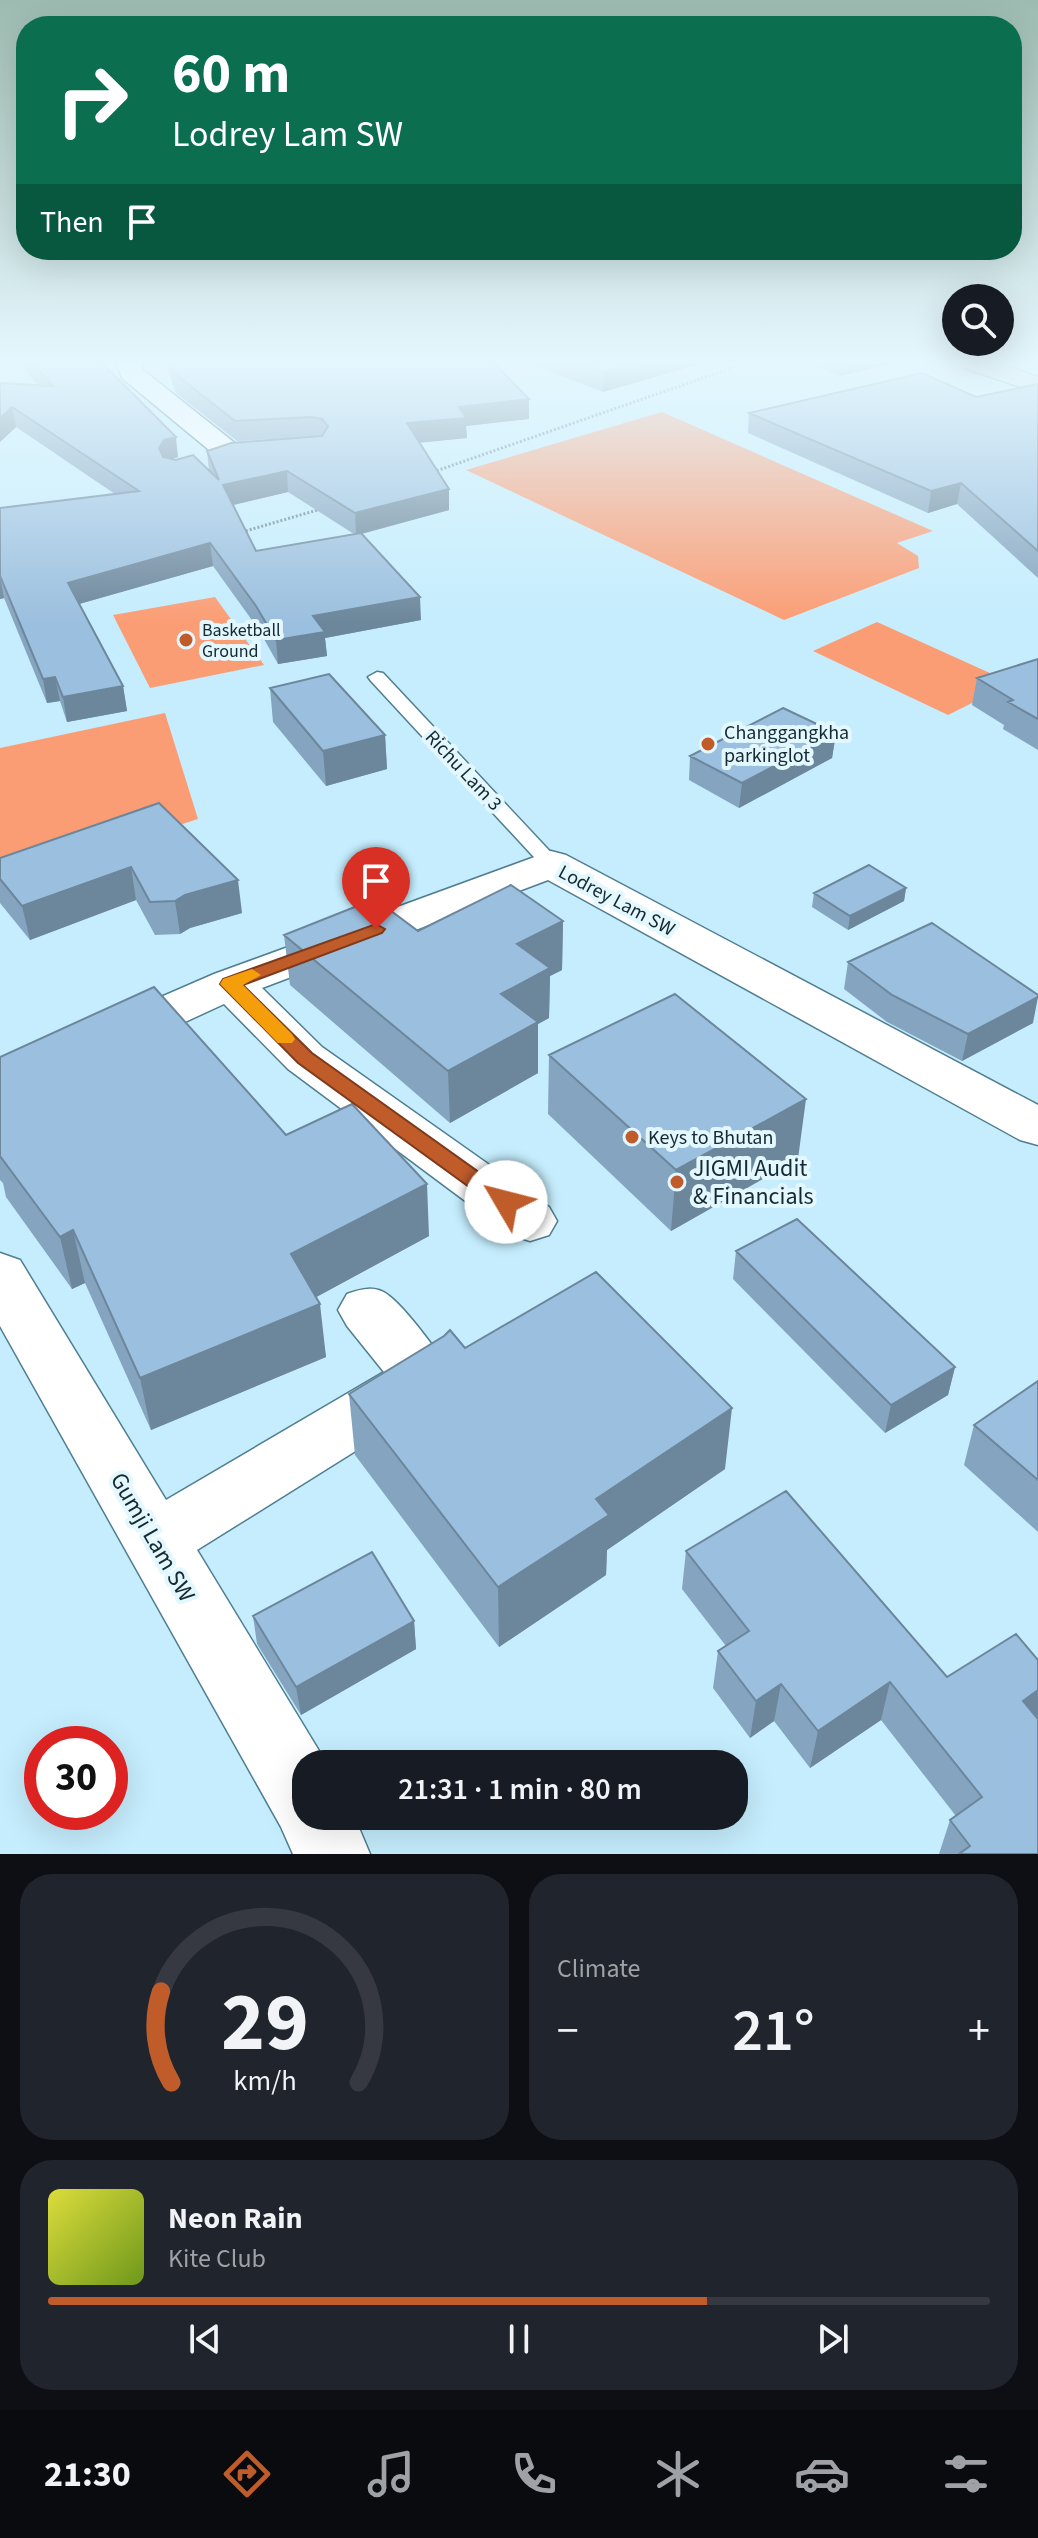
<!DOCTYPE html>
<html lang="en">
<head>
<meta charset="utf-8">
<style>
	:root { --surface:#171b24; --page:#20242c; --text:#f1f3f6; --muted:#9ea1a6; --line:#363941; --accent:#c05b2a }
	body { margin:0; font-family:"Source Sans 3",sans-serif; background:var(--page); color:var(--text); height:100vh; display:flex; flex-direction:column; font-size:30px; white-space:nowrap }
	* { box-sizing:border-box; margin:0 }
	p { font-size:26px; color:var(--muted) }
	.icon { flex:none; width:44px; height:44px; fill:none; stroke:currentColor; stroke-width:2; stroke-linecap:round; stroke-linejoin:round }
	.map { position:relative; height:1854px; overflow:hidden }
	.drawer { display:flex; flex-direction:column; gap:20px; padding:20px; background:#0d0f14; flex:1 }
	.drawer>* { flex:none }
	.guide { position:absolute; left:16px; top:16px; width:1006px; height:244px; border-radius:32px; box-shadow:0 8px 32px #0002; background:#0b6e4f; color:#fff; overflow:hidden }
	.tools { position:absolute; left:942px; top:284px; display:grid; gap:16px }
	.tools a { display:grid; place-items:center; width:72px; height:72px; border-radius:50%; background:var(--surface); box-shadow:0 8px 32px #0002; font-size:40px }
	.speed { position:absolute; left:24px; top:1726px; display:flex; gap:16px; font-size:40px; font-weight:700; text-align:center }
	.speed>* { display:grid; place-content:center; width:104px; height:104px; border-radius:50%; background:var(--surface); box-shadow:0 8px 32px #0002; line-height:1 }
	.speed .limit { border:12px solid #d22; background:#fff; color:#111 }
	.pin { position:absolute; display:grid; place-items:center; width:68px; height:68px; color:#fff; margin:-82px -34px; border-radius:50% 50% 50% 0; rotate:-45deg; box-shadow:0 0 8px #0007 }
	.pin .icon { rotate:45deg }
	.me { position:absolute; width:88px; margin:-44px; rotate:307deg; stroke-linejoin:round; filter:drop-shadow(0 0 6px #0008) }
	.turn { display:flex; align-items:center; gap:28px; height:168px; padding:0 24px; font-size:36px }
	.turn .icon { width:104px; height:104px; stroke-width:2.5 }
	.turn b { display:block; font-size:56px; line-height:68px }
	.then { display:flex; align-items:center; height:76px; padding:0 24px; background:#0003; gap:16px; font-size:30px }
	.big { font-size:60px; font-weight:600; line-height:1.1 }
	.drawer .tile { flex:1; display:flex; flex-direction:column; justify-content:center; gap:12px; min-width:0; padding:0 28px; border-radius:32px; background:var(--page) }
	.drawer .dial { align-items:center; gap:0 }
	.dial svg { height:208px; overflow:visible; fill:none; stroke:var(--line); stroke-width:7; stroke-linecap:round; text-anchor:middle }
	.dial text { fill:var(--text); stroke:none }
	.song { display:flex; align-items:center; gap:24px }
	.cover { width:96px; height:96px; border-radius:12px; background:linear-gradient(135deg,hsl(60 70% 55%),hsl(80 70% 35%)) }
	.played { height:8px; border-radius:4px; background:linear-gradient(90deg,var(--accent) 70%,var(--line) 70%) }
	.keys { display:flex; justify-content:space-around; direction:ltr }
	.heat { display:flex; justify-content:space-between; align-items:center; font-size:44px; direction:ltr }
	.drawer .tiles { flex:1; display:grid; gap:20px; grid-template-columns:1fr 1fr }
	.tile:last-child { grid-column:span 2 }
	.trip { position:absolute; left:292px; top:1750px; width:456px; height:80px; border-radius:32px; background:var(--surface); box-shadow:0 8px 32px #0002; font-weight:600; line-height:80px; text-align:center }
	.tabs { display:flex; height:128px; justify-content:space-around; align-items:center; background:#090b0e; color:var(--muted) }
	.tabs .icon { width:56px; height:56px }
	.tabs .active { color:var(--accent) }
	.tabs b { font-size:36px; color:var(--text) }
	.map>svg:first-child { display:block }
</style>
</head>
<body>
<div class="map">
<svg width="1038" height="1854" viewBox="0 0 1038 1854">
	<rect width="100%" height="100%" fill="#c5edfd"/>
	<path fill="#fb9d74" d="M662 412 933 531 897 543 918 556 919 568 784 620 466 470Z
		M215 597 264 665 150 688 113 615Z
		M877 622 1012 683 948 715 813 651Z
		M165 713 198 819 0 883V748Z"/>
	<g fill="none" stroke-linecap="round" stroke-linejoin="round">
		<g stroke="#4f7e90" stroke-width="3">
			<path id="lane" d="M377 672 383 673 558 860 561 864 558 868H544L371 681 368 677Z"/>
		</g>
		<g stroke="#4f7e90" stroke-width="3">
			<path id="street" d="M117 363H141L143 370 236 444 279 442 289 444 293 450 289 456C268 461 241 464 220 459L122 378Z
				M551 851 566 855 1038 1105V1145L1020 1140 548 880 262 988 322 1047 549 1207 557 1221 549 1235 530 1241 511 1235 288 1069 224 1004 135 1045 118 1050 101 1045 94 1034 101 1023 214 974Z
				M0 1253 20 1260 166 1500 384 1372 347 1326 338 1310 347 1294C361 1289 375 1285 388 1295 405 1307 444 1359 454 1378L445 1395 197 1550 327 1764H306V1816H354L370 1854H293L281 1827 0 1326Z"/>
		</g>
		<g stroke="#4f7e90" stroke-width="3">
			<path id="secondary" d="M961 363H998L1038 377V393L964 368Z"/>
		</g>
		<path stroke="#698692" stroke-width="3" stroke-dasharray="2 2" stroke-linecap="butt" d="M433 472 746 363
			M242 532 321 509"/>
		<use href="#lane" fill="#fff" fill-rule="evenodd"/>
		<use href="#street" fill="#fff" fill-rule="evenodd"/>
		<use href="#secondary" fill="#cde5da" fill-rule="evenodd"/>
	</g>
	<path fill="#85a4bf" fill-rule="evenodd" d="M19 363H102L178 457 173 459 209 470 207 451 313 437 237 441 176 393 165 363H494L529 419 466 426 467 438 420 442 449 489V510L362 534 421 620 325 638 327 656 278 664 259 630 213 566 128 590 79 604 123 686 127 711 67 722 60 701 47 703 4 598 0 599V508L115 494 16 427 0 442V383L38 385ZM288 492 354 534 256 551 233 505Z
		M527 363H703L603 392Z
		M809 363H893L840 376Z
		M1038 384V578L957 504 928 513 748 433 749 413 976 397Z
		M1038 659V750L1003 729 1004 725 972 705 977 678Z
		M270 688 385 735 387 769 326 786 273 722Z
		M836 733 832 758 739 808 689 780 690 756Z
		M159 803 242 913 190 928 180 934 155 935 136 900 30 940 0 903V858Z
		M906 888 904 901 848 930 812 907 814 893Z
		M563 921 562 970 550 976 549 1018 538 1024V1073L450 1123 290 985 284 935 418 931Z
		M848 962 1033 1023 962 1061 887 1022 844 989Z
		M549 1055 798 1159 671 1231 548 1114Z
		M0 1057 286 1135 429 1236 316 1297 326 1357 151 1430 85 1283 72 1289 6 1197 3 1183 0 1180Z
		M736 1251 955 1367 948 1395 885 1433 733 1279Z
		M465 1348 725 1469 607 1550 606 1575 499 1647 355 1455 349 1394Z
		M1038 1381V1532L964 1465 974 1425Z
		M786 1491 1038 1854H939L950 1820 956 1816 881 1720 810 1768 774 1721 750 1738 713 1688 718 1651 726 1646 682 1589 686 1551Z
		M253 1616 414 1621 416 1649 301 1715 257 1644Z"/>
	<path fill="#6c869b" d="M636 363H703L603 392 604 372Z
		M842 363H893L840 376Z
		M529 399V419L466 426 467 438 408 444 407 423 459 407Z
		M12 407 16 427 0 442V418Z
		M176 437 178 457 167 461 162 468 159 448 164 440Z
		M287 471 288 492 225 507 223 485Z
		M961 483 957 504 928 513 931 491Z
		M449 489V510L356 535 355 513Z
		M210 543 213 566 72 606 68 583Z
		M0 576 4 598 0 599Z
		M420 597 421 620 325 638 327 656 278 664 276 640 313 616Z
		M55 677 60 701 47 703 43 679Z
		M123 686 127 711 67 722 63 697Z
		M836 733 832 758 739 808 742 783Z
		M385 735 387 769 326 786 323 751Z
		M131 867 136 900 30 940 22 906Z
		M238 880 242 913 190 928 180 934 175 901 185 895Z
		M906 888 904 901 848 930 850 916Z
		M563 921 562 970 550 976 549 1018 538 1024V1073L450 1123 448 1071 501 994 517 944Z
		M1038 997 1033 1023 962 1061 968 1034Z
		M806 1099 798 1159 671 1231 676 1170Z
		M427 1184 429 1236 298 1307 291 1254Z
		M73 1230 85 1283 72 1289 60 1237Z
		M320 1304 326 1357 151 1430 140 1378Z
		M955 1367 948 1395 885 1433 891 1405Z
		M732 1408 725 1469 607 1550 606 1575 499 1647 498 1587 596 1499Z
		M414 1621 416 1649 301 1715 296 1687Z
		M890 1682 881 1720 810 1768 818 1731Z
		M781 1684 774 1721 750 1738 756 1701Z
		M1038 1690V1718L1023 1701Z"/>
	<path fill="#9bbfde" stroke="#6c869b" stroke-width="2" d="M33 363H102L176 437 164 440 159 448 163 457 176 460 193 455 219 480 207 451 231 443 322 436 328 426 322 419 311 417 235 421 174 373 170 363H494L529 399 459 407 466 418 407 423 449 489 355 513 287 471 223 485 256 551 361 533 420 597 313 616 325 632 276 640 256 606 210 543 125 567 68 583 123 686 63 697 55 677 43 679 0 576V508L139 491 12 407 0 418V383L53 386Z
		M579 363H636L604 372Z
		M922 373 976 397 1038 384V551L961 483 931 491 749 413Z
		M1038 659V719L1008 702 1013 700 977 678Z
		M329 674 385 735 323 751 270 688Z
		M783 708 836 733 742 783 690 756Z
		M159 803 238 880 185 895 175 901 150 902 131 867 22 906 0 879V858Z
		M869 865 906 888 850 916 814 893Z
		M511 885 563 921 517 944 550 968 501 994 538 1022 448 1071 284 935 375 899 418 931Z
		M932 923 1038 995V997L968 1034 892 995 848 962Z
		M154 987 286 1135 352 1104 427 1184 291 1254 320 1304 140 1378 73 1230 60 1237 0 1156V1057Z
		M675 994 806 1099 676 1170 549 1055Z
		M797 1219 955 1367 891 1405 736 1251Z
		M596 1272 732 1408 596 1499 609 1515 498 1587 349 1394 444 1336 450 1330 465 1348Z
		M1038 1381V1480L974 1425Z
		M786 1491 947 1677 1016 1634 1038 1660V1690L1023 1701 1038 1719V1854H959L970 1846 950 1820 982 1797 890 1682 818 1731 781 1684 756 1701 718 1651 749 1631 686 1551Z
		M372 1552 414 1621 296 1687 253 1616Z"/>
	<linearGradient id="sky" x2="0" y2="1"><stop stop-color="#9dbbb0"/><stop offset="0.58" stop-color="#e5f7fe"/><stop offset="1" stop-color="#e5f7fe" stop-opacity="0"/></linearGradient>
	<rect width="1038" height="623" fill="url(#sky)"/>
	<path fill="#c05b2a" stroke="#7d3b1b" stroke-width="2" d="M376 924 385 929 382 933 243 985 312 1053 514 1197 517 1202 514 1208H498L298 1063 220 984 223 979Z"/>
	<path fill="#f59e0b" d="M252 969 261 975 243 985 292 1034 295 1039 292 1043H278L220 984 223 979Z"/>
	<g fill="#c05b2a" stroke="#e3f7ff" stroke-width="3">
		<circle cx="186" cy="640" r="8"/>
		<circle cx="708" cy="744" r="8"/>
		<circle cx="632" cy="1137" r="8"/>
		<circle cx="677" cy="1182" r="8"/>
	</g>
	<g text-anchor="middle" stroke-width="8" stroke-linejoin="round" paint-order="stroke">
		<g font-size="18" fill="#152930" stroke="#e3f7ff" text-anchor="start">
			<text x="202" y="636">Basketball<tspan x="202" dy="21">Ground</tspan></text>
		</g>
		<g font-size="20" fill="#152930" stroke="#e3f7ff" text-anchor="start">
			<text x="724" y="739">Changgangkha<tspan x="724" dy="23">parkinglot</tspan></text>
			<text x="648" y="1144">Keys to Bhutan</text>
		</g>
		<g font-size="20" fill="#152930" stroke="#e3f7ff">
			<text transform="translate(464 770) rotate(47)" y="7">Richu Lam 3</text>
			<text transform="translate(617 900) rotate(28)" y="7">Lodrey Lam SW</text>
		</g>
		<g font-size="24" fill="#152930" stroke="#e3f7ff" text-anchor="start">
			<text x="693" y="1176">JIGMI Audit<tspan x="693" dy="28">&amp; Financials</tspan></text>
		</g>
		<g font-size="24" fill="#152930" stroke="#e3f7ff">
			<text transform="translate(153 1537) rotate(60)" y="8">Gumji Lam SW</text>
		</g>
	</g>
</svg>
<div class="tools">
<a><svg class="icon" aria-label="search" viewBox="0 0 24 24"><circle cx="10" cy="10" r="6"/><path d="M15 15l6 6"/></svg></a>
</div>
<div class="speed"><div class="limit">30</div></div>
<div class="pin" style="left:376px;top:929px;background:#d93025"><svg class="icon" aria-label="arrive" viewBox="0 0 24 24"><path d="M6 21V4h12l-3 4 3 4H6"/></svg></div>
<svg class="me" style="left:506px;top:1202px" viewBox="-20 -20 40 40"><circle r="19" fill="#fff"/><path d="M0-13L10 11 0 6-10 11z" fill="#c05b2a"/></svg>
<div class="trip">21:31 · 1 min · 80 m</div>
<div class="guide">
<div class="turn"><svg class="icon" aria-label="right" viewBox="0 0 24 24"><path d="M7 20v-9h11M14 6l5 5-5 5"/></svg><div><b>60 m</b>Lodrey Lam SW</div></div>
<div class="then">Then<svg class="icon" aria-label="arrive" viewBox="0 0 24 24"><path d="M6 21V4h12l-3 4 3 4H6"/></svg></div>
</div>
</div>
<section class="drawer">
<div class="tiles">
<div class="tile dial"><svg viewBox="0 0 100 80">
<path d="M14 69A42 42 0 1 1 86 69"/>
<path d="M14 69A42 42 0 0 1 10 34" stroke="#c05b2a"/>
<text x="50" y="56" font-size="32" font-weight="700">29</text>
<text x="50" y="72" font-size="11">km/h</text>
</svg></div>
<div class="tile"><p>Climate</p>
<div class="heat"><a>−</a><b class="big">21°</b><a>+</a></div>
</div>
<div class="tile">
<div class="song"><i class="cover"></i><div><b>Neon Rain</b><p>Kite Club</p></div></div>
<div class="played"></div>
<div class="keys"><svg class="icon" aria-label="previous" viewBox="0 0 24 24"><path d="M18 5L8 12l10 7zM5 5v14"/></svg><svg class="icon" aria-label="pause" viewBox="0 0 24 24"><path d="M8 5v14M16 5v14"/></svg><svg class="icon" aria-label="next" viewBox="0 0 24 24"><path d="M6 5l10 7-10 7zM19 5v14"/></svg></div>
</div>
</div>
</section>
<nav class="tabs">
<b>21:30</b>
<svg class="icon active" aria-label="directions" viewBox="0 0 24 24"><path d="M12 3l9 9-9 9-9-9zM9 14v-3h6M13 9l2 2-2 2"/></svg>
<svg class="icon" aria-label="music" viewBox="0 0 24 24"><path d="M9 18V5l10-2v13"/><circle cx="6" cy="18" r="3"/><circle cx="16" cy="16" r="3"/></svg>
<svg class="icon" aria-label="phone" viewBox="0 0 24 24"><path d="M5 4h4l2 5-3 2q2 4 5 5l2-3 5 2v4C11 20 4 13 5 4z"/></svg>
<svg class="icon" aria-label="climate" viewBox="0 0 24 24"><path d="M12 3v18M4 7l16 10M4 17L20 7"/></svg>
<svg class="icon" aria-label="car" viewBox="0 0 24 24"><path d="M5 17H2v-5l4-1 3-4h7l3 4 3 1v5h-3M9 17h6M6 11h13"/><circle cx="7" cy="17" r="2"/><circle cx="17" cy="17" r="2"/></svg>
<svg class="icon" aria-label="filters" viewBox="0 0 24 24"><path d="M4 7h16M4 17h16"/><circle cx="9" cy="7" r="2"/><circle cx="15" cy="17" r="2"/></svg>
</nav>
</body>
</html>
